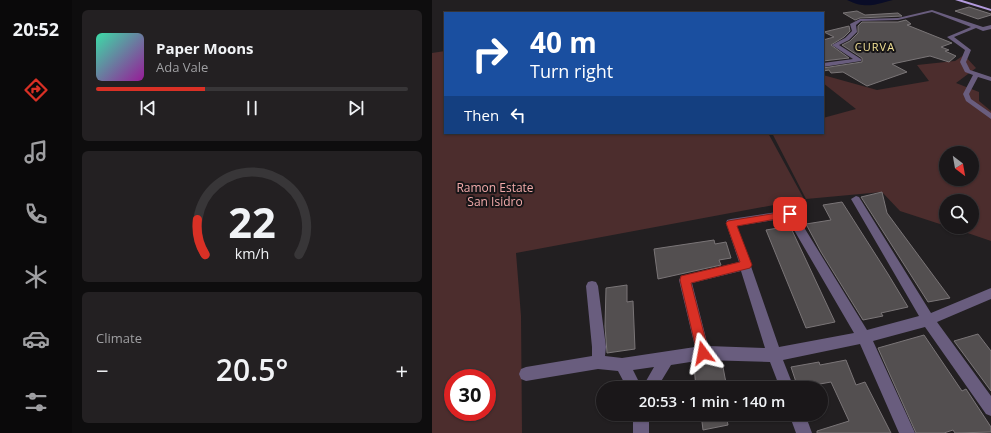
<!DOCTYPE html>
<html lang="en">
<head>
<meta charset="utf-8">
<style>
	:root { --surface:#1a1719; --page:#232022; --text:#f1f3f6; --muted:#9f9fa2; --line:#383638; --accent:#d93025 }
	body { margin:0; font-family:"Open Sans",sans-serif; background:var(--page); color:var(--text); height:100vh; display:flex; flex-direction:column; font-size:15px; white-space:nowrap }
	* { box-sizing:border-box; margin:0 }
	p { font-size:13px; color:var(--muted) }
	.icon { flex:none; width:22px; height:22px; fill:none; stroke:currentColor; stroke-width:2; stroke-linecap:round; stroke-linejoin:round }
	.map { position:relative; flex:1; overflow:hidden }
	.panel { display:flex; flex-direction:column; gap:10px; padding:10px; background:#0e0d0e; width:360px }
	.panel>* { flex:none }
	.banner { position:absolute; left:12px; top:12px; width:380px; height:122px; border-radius:0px; box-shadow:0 1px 3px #0004,0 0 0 1px var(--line); background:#1a4fa0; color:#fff; overflow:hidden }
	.needle { width:26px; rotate:149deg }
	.buttons { position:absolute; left:507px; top:146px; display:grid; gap:8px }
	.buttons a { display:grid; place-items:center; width:40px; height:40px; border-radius:50%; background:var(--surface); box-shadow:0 1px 3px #0004,0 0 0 1px var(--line); font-size:20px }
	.speed { position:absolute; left:12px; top:369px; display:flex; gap:8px; font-size:20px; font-weight:700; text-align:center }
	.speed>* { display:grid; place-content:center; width:52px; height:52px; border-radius:50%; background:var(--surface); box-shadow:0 1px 3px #0004,0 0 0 1px var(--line); line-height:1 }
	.speed .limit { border:6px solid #d22; background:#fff; color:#111 }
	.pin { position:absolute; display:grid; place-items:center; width:34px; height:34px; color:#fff; margin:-17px; border-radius:8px; box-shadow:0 2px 6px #0006 }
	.me { position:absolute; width:44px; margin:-22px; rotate:347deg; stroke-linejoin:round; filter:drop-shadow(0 0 3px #0008) }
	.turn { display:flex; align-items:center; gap:14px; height:84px; padding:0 20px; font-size:18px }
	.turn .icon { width:52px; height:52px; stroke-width:2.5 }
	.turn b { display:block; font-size:28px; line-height:34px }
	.then { display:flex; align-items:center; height:38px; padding:0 20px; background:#0003; gap:8px; font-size:15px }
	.big { font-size:30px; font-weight:600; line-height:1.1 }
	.panel .card { flex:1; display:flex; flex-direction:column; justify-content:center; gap:6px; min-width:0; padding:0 14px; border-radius:6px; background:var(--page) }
	.panel .dial { align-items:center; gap:0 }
	.dial svg { height:104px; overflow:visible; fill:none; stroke:var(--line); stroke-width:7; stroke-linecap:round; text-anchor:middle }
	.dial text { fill:var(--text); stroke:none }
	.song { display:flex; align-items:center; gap:12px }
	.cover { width:48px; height:48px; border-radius:6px; background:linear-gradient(135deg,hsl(160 70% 55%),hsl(300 70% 35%)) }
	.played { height:4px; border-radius:2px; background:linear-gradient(90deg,var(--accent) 35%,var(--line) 35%) }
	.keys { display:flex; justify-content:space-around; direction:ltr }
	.heat { display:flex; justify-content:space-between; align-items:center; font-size:22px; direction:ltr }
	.trip { position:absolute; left:164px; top:381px; width:232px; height:40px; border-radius:20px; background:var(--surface); box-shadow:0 1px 3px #0004,0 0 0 1px var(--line); font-weight:600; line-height:40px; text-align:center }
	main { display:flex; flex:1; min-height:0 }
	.tabs { display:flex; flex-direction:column; width:72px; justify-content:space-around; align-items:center; background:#0a090a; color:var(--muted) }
	.tabs .icon { width:28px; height:28px }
	.tabs .selected { color:var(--accent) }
	.tabs b { font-size:18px; color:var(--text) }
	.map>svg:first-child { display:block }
</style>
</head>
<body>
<main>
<nav class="tabs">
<b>20:52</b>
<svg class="icon selected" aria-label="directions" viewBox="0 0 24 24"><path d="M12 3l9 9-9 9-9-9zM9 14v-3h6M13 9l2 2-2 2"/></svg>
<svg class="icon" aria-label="music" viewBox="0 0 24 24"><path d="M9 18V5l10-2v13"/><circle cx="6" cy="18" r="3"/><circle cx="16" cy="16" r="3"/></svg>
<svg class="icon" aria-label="phone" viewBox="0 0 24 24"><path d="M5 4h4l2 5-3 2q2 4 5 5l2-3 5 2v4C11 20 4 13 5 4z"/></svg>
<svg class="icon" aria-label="climate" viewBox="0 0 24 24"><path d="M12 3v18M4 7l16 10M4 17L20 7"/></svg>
<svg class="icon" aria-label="car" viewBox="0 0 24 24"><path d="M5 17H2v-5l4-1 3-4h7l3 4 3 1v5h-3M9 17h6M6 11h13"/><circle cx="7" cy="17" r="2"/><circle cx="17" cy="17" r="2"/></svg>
<svg class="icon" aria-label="filters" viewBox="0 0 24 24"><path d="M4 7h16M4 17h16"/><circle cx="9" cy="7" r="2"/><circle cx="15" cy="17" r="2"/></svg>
</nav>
<section class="panel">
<div class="card">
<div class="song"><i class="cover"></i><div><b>Paper Moons</b><p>Ada Vale</p></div></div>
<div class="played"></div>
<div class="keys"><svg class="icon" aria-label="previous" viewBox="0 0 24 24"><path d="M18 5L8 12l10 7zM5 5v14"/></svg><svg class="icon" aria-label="pause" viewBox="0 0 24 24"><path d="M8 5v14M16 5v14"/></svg><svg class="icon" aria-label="next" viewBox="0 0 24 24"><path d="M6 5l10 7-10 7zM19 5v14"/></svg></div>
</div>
<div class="card dial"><svg viewBox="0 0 100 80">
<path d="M14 69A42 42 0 1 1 86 69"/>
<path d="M14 69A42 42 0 0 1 8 42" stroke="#d93025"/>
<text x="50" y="56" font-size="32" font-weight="700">22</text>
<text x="50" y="72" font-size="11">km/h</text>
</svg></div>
<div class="card"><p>Climate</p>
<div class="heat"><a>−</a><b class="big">20.5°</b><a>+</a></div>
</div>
</section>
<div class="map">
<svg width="559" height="433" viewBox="0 0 559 433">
	<rect width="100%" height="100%" fill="#221f21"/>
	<path fill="#4c2d2d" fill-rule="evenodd" d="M13 51V133H336L372 199H374L340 133H391V118L424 109 391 83V75L445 90 497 81 485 65 523 61 532 55 544 68 524 83 547 92V101L559 111V241L518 227H540V201H514V226L468 211 450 192 374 199 84 253 89 316 90 433H0V53ZM514 153H540V179H514ZM21 378H55V412H21Z"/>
	<path fill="#090c27" d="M415 0H461C441 5 434 9 415 0Z"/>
	<path fill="#534f50" stroke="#7a7577" d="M537 7 559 14V15L546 19 523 11Z
		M425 11 433 15 466 13 470 16 428 18 423 20 411 13Z
		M474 20 479 24 475 25 520 43 509 47 517 50 513 51 524 56 517 62 498 56 460 64 475 72 435 86 411 72 399 73 397 70 391 71V68L430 62V58L410 45 418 41 426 33V26L430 22H466Z
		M417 26 418 31 412 37 399 45 417 58 391 61V40L402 37 392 32Z
		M450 192 455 213 518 298 496 302 429 197Z
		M410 202 456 274 476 307 449 313 451 316 431 320 389 252 374 224 399 220 391 205Z
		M358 226 374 260 403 322 374 328 334 230Z
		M282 240 283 244 294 242 299 258 287 260 289 265 226 279 222 249Z
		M195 285V302L201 301 203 349 175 353 173 326 174 288Z
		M546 334 559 351V391L522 341Z
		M492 335 530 391 534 389 559 427V432L523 433 521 430 512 433H484L446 348Z
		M414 360 424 385 433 382 459 433H385V431L417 421 399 382 366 388 359 367 387 362 388 365Z
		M286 362H290L295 388H264L262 366Z
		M269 414H294L296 425 271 430Z"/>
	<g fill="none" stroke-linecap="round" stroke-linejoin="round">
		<path fill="#695d7e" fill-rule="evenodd" d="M500 10 551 27 559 25V29L551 31 544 28 522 37 539 50 534 62 538 70 559 77V81L546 77 537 94 539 99 559 113V119L534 101 531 94 541 75 533 72 528 62 533 50 515 37 539 27 500 12 466 20 429 21 424 25 425 32 417 40 407 45 429 59V61L391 67V63L421 59 400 45 413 38 420 31 418 24 428 19 466 18Z
			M424 196 427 197 499 313 559 288V299L505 322 559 396V416L554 414 493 327 441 341 483 433H467L428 344 351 360 362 388H348L338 362 271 360 239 365 225 388H195L186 371 166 369 94 381 89 379 87 374 89 369 94 367 160 356V347L154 286 156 282 160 281 164 282 166 286 174 347 173 356 190 358 263 347 247 280 249 276 253 275 307 262 294 223 295 220 299 219 358 210 362 211 435 330 487 316 419 199ZM355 218 422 333 347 347 305 226ZM309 271 333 348 276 346 260 283ZM222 367 210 388 201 370Z
			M201 414H217V433H201Z
			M357 414H373L380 433H364Z"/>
		<path fill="#b39bde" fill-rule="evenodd" d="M523 0H530L559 9V11Z"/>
	</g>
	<path fill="#d93025" stroke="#8d1f18" d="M358 211 361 212 363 214 361 216 305 226 320 265 318 268 259 283 277 353 275 357 271 359 266 357 248 280 249 276 308 262 294 223 296 221Z"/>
	<g text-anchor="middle" stroke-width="4" stroke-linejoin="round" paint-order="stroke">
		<g font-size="11" letter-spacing="1" fill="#f3e294" stroke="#181618">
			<text x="443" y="51">CURVA</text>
		</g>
		<g font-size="12" fill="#f2aaaa" stroke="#181618">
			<text x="63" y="192">Ramon Estate<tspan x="63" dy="14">San Isidro</tspan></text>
		</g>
	</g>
</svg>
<div class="buttons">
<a><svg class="needle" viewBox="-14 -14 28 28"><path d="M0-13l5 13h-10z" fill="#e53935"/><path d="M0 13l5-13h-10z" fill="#9f9fa2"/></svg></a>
<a><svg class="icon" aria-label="search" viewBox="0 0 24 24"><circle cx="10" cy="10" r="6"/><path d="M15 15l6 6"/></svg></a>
</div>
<div class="speed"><div class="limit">30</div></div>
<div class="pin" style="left:358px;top:214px;background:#d93025"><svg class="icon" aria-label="arrive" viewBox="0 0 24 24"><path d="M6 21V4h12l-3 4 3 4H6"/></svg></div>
<svg class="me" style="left:271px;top:353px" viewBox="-20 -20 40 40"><path d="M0-17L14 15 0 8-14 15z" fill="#d93025" stroke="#fff" stroke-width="4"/></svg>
<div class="trip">20:53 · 1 min · 140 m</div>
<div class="banner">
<div class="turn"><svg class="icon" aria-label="right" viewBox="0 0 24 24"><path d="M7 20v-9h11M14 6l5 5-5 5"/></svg><div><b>40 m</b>Turn right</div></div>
<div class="then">Then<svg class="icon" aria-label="left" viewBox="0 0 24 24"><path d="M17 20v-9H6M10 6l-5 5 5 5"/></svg></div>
</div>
</div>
</main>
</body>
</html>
